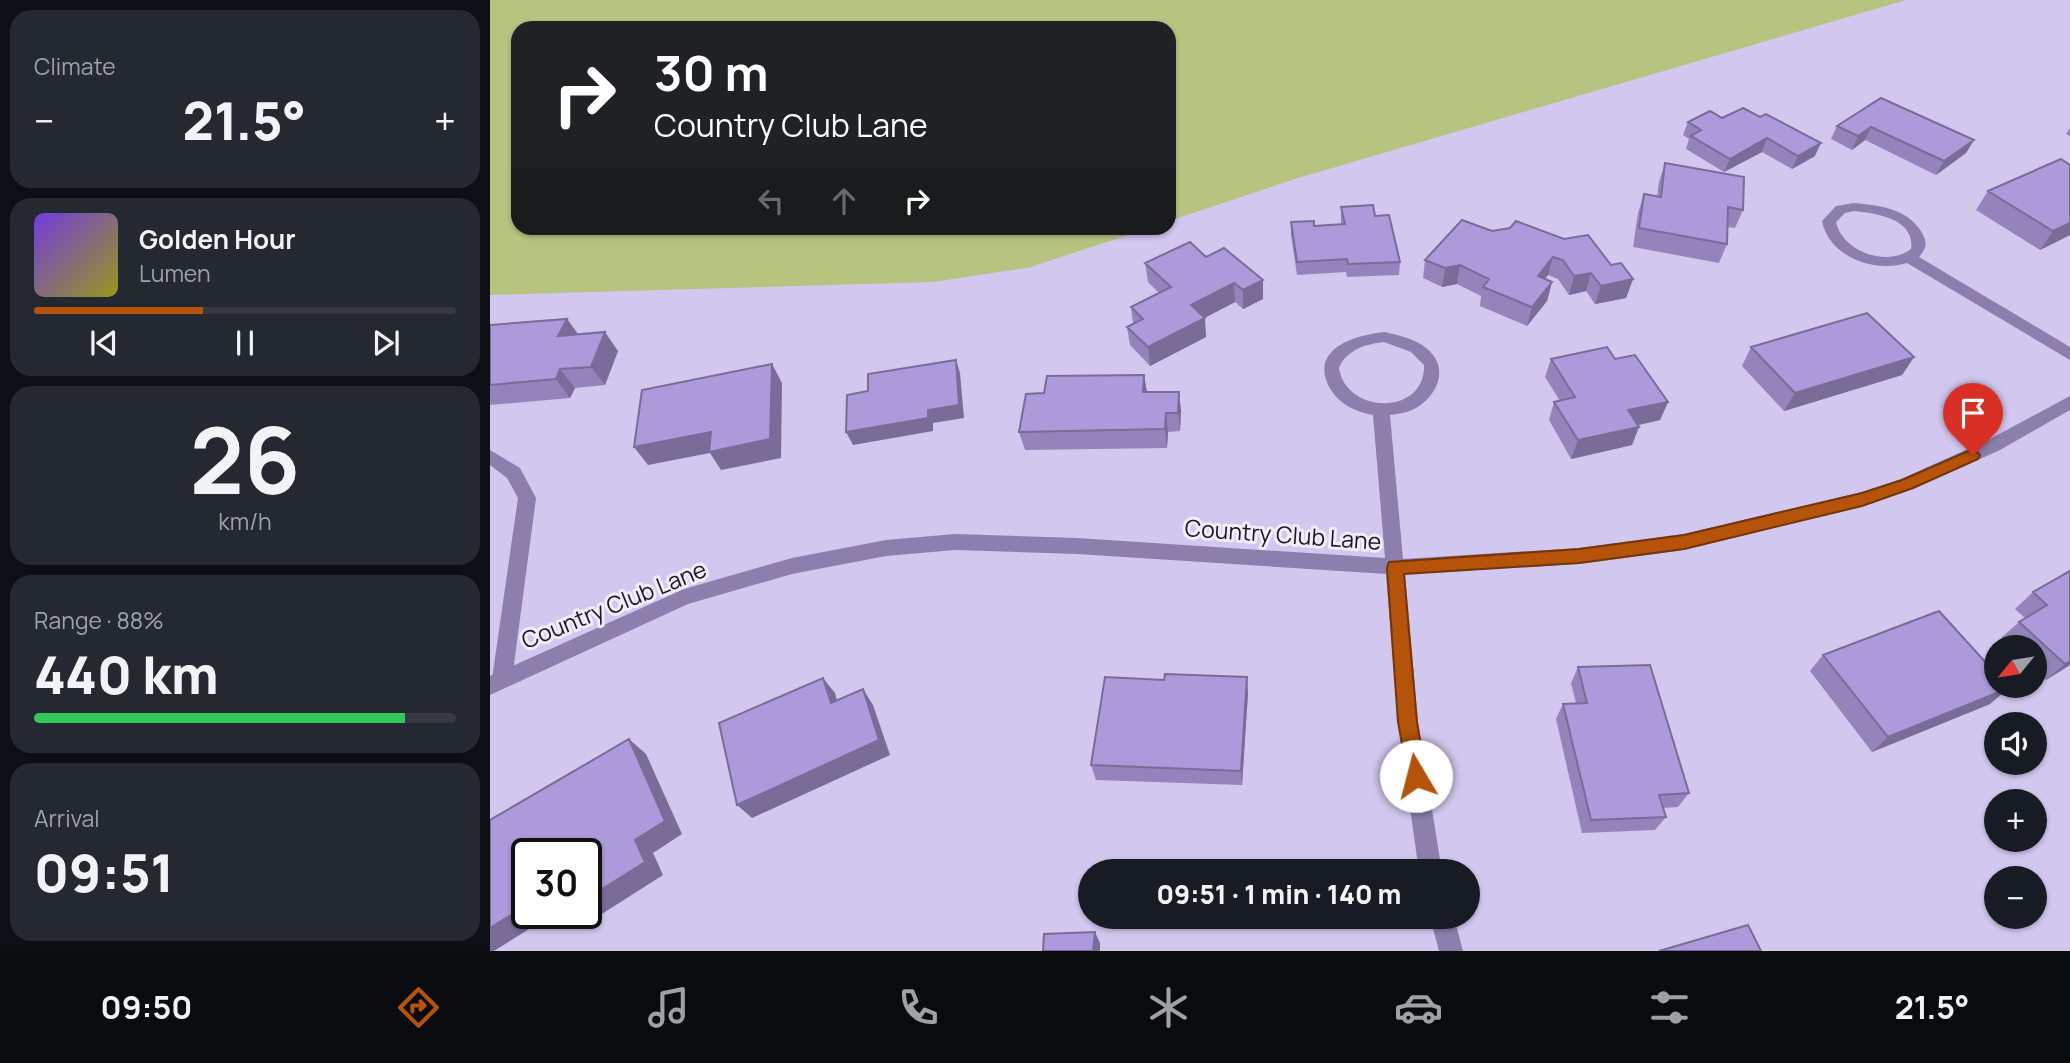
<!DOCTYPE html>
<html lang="en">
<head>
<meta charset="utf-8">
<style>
	:root { --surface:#171b24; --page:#242831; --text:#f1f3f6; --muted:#9ea1a6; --line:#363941; --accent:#b45309 }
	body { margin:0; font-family:Manrope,sans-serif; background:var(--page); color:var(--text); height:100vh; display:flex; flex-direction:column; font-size:26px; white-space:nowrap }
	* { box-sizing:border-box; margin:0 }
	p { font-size:23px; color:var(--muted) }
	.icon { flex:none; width:38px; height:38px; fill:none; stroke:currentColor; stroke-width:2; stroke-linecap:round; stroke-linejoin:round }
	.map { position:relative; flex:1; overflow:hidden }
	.side { display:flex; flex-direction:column; gap:10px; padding:10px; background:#0d0f14; width:490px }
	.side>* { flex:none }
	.banner { position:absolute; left:21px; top:21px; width:665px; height:214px; border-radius:21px; box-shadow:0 2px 5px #0004; background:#202124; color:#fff; overflow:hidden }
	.needle { width:46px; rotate:240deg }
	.fabs { position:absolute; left:1494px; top:635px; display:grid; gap:14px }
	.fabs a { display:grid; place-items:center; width:63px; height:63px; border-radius:50%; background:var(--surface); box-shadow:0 2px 5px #0004; font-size:35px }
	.speed { position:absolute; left:21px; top:838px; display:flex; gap:14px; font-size:35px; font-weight:700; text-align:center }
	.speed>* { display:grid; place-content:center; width:91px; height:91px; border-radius:50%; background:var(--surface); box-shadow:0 2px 5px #0004; line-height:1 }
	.speed .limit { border:4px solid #111; border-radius:10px; background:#fff; color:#111 }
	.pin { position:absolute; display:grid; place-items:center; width:60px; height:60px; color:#fff; margin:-72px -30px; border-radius:50% 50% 50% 0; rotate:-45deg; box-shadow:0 0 7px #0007 }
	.pin .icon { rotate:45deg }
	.me { position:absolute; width:77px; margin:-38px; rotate:352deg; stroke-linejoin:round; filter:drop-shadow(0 0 5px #0008) }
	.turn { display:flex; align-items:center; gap:24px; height:147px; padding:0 28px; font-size:32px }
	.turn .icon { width:91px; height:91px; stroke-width:2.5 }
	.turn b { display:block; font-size:49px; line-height:60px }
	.lanes { display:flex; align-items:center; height:66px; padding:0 28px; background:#0003; justify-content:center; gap:35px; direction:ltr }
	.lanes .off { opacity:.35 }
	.big { font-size:52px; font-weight:800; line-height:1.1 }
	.side .card { flex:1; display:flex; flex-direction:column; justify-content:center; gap:10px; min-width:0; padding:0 24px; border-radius:21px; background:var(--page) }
	.side .dial { align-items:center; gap:0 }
	.dial b { font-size:91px; line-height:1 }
	.song { display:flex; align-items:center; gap:21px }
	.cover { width:84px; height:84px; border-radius:10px; background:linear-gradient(135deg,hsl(260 70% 55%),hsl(60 70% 35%)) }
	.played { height:7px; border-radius:4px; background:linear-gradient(90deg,var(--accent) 40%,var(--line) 40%) }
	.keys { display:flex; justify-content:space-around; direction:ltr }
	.heat { display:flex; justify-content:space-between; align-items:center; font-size:38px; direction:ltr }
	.charge { height:10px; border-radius:5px; background:linear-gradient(90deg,#34c759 88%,var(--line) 0) }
	.trip { position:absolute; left:588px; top:859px; width:402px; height:70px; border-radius:35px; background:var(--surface); box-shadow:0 2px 5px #0004; font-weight:800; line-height:70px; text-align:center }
	.menu { display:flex; height:112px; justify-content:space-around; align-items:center; background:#090b0e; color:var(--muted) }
	.menu .icon { width:49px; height:49px }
	.menu .current { color:var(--accent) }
	.menu b { font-size:32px; color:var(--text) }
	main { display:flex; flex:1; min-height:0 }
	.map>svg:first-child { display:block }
</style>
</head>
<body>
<main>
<section class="side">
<div class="card"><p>Climate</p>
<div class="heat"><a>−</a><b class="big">21.5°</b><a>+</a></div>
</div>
<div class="card">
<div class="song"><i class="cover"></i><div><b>Golden Hour</b><p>Lumen</p></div></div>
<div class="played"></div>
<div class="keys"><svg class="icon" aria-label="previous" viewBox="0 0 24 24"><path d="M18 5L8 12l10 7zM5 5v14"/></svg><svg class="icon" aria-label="pause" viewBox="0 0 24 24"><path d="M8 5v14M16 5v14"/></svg><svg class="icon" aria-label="next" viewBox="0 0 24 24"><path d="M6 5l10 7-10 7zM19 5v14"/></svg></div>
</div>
<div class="card dial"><b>26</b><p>km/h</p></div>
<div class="card"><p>Range · 88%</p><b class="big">440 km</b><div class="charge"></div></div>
<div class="card"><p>Arrival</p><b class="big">09:51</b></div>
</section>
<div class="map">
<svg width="1580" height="951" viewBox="0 0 1580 951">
	<rect width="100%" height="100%" fill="#d2c7ee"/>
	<path fill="#b6c480" d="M0 0H1416L808 178 679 221V28H28V228H660L537 268 442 282 0 295Z"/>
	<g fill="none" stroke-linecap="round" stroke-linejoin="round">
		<path fill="#8c7fad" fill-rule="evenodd" d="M0 450 30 468 46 498 22 679 19 685 12 688 5 685 2 679 28 498 17 478 0 465Z"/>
		<path fill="#8c7fad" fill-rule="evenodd" d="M1364 203C1389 205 1419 209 1432 233 1438 243 1436 249 1429 257L1580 347V360L1417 263C1384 273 1339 257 1332 221L1346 206ZM1364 211C1385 213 1426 219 1421 249 1397 268 1352 251 1346 222L1355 213Z
			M895 332C906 335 922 338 932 345 962 364 949 397 922 410 915 413 907 414 900 415L913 559 1089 548 1194 534 1372 492 1411 479 1498 440 1580 396V410L1510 450 1423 489 1372 506 1194 550 1089 564 915 574 928 722 952 872H929L908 722 896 574 587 554 465 550 396 556 302 574 198 604 0 695V676L194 589 302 558 396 540 465 534 587 538 895 558 883 415C867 412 850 405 841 390 817 350 863 335 895 332ZM894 342 921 352 934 365C936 416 856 415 849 368 856 350 876 344 894 342Z
			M940 917H964L973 951H949Z"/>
	</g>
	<path fill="#9584bb" d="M1391 98 1484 140 1476 153 1446 175 1375 140 1362 150 1341 139 1347 126Z
		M1232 118 1325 156 1302 169 1272 152 1234 172 1196 149 1199 139 1193 135 1198 122Z
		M1580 128V136L1576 134Z
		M1175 163 1253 210 1245 228 1237 227V244L1229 263 1143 247 1148 213 1154 194 1167 197 1169 182Z
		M1498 191 1580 235 1550 250 1486 210Z
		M851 207 885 216 910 262 909 275 857 277 856 272 807 275 801 235V222L824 226 851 224Z
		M1002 231 1121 265 1143 279 1136 298 1105 304 1096 291 1079 295 1068 279 1058 275 1055 279 1062 282 1057 301 1037 326 990 306 991 296 967 284 952 287 933 278 935 260Z
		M716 257 773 280V299L753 309 745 302 714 318 716 337 660 366 640 345 637 327 643 324 641 307 669 293 658 282 655 263Z
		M77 319 88 334 128 351 115 385 85 388 80 398 0 405V325Z
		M1261 347 1424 357 1412 375 1294 411 1252 366Z
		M1061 359H1125L1178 402 1170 420 1148 425 1142 445 1081 459 1059 420 1064 402 1070 401 1055 377Z
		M654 375 657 392 691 410 690 431 678 432 677 448 535 450 529 432 554 393Z
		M1580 571V665L1556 680 1545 670V648H1521L1511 638 1529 622 1535 618 1525 609 1543 592Z
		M1333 655 1500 704 1382 752 1320 671Z
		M1088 667 1199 793 1188 807 1173 808 1176 817 1165 830 1092 833 1066 719 1073 704 1086 703 1081 683Z
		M674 680 758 693 752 785 606 780 601 765Z"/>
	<path fill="#796c99" d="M1381 127 1375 140 1362 150 1368 136Z
		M1277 138 1272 152 1234 172 1240 159Z
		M1484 140 1476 153 1446 175 1454 161Z
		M1331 143 1325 156 1302 169 1308 156Z
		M1580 223V235L1550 250 1563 231Z
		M1063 257 1058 275 1043 295 1048 276Z
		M970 265 967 284 952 287 955 268Z
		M1101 273 1096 291 1079 295 1084 276Z
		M1143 279 1136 298 1105 304 1111 286Z
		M773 280V299L753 309V290Z
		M1062 282 1057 301 1037 326 1042 307Z
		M744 283 745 302 703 324 701 305Z
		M715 318 716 337 660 366 658 347Z
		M77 319 90 337 68 336Z
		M115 332 128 351 115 385 101 367Z
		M1424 357 1412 375 1294 411 1305 393Z
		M466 360 470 373 474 418 443 423V431L363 445 356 432 438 410Z
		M282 364 292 383 291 458 231 470 220 453 158 465 144 447 221 432Z
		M70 369 85 388 80 398 66 379Z
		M654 375 657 393 653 392Z
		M689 392 691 410 690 431 688 413Z
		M1178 402 1170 420 1131 429 1138 410Z
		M676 413 678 432 677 448 675 429Z
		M1149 427 1142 445 1081 459 1088 440Z
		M1580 661V665L1556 680 1575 664Z
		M757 677 758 693 752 785 751 771Z
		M333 678 345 693 352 719 341 703Z
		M1519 688 1500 704 1382 752 1398 737Z
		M373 689 383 705 400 755 262 818 247 805Z
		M139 739 156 754 192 834 163 853 173 875 104 919 94 914H96V899L145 840Z
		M37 905V914H63L4 951H0V928Z
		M605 932 610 943V951H603Z"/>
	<path fill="#ad9ada" stroke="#796c99" stroke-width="2" d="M1391 98 1484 140 1454 161 1381 127 1368 136 1347 126Z
		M1253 108 1270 117 1276 114 1331 143 1308 156 1277 138 1240 159 1201 136 1211 130 1198 122 1220 111 1232 118Z
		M1571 159 1580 165V223L1563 231 1498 191Z
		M1175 163 1254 177 1253 210 1238 207 1237 244 1149 228 1154 194 1171 197Z
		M883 205 885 216 899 215 910 262 858 264 857 259 807 262 801 222 824 221V226L855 224 851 207Z
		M972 220 1002 231 1020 228 1026 221 1074 239 1098 235 1121 265 1131 263 1143 279 1111 286 1101 273 1084 276 1073 260 1063 257 1048 276 1062 282 1042 307 993 287 999 279 970 265 955 268 935 260Z
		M700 242 716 257 734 248 773 280 753 290 744 283 701 305 715 318 658 347 637 327 653 319 641 307 681 287 655 263Z
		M1377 313 1424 357 1305 393 1261 347Z
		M77 319 68 336 115 332 101 367 70 369 66 379 0 385V325Z
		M1117 347 1125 359 1145 355 1178 402 1138 410 1149 427 1088 440 1064 402 1085 397 1061 359Z
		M466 360 469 405 438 410V418L356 432 357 395 378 391V374Z
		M282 364 280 439 219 452 221 432 144 447 152 390Z
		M654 375 653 392H689L688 413H676L675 429 529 432 536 394 554 393 557 376Z
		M1580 571V661L1575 664 1529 622 1557 605 1543 592Z
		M1449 611 1507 675V686H1517L1519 688 1398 737 1333 655Z
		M1160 665 1199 793 1169 795 1176 817 1101 820 1073 704 1097 703 1088 667Z
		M675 674 757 677 751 771 601 765 615 677 674 680Z
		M333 678 341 703 373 689 389 740 247 805 229 723Z
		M139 739 175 821 145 840 155 862 96 899V854H37V905L0 928V820Z
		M1258 925 1271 951H1169Z
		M605 932 603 951H553L554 934Z"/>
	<path fill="#b45309" stroke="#753606" stroke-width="2" d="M1483 449 1490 455 1488 459 1423 488 1372 506 1194 549 1089 563 914 574 927 722 936 776 933 782 926 785 919 782 908 722 897 568 899 562 1089 549 1194 535 1372 493 1412 480Z"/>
	<g text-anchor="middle" stroke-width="6" stroke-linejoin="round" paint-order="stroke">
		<g font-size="23" fill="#191523" stroke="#f0ecfc">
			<text transform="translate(793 535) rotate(4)" y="8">Country Club Lane</text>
			<text transform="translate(124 605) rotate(-22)" y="8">Country Club Lane</text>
		</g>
	</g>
</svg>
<div class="fabs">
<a><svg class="needle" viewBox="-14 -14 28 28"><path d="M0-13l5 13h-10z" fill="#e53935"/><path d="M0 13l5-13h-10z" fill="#9ea1a6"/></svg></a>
<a><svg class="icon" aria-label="sound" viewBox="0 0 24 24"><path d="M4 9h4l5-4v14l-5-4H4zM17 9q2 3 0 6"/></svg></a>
<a>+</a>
<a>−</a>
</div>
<div class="speed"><div class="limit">30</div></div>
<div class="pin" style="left:1483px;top:455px;background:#d93025"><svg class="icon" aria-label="arrive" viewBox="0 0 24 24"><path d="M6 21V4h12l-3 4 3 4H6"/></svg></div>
<svg class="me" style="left:926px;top:776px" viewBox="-20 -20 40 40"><circle r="19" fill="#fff"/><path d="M0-13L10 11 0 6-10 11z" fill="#b45309"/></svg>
<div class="trip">09:51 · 1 min · 140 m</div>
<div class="banner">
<div class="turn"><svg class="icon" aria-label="right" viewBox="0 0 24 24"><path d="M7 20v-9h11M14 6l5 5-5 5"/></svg><div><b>30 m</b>Country Club Lane</div></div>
<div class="lanes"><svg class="icon off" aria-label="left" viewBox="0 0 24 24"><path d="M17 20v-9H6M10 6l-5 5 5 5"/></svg><svg class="icon off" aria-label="ahead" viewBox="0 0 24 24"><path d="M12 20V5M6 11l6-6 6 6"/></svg><svg class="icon" aria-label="right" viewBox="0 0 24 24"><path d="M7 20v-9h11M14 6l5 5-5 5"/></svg></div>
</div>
</div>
</main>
<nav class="menu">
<b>09:50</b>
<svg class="icon current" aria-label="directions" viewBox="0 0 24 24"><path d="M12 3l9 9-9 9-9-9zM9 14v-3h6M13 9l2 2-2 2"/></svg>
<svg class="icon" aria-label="music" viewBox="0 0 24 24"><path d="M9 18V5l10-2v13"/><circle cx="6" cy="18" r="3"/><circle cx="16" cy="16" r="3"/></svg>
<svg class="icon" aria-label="phone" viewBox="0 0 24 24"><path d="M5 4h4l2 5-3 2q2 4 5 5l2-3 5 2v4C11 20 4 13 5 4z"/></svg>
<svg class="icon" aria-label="climate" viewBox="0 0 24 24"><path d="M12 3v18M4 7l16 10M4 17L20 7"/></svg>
<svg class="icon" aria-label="car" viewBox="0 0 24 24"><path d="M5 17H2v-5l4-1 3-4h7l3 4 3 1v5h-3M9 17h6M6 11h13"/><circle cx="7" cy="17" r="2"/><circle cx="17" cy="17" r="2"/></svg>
<svg class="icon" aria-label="filters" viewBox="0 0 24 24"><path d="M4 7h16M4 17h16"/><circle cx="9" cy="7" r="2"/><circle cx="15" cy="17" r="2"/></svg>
<b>21.5°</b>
</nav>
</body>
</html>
